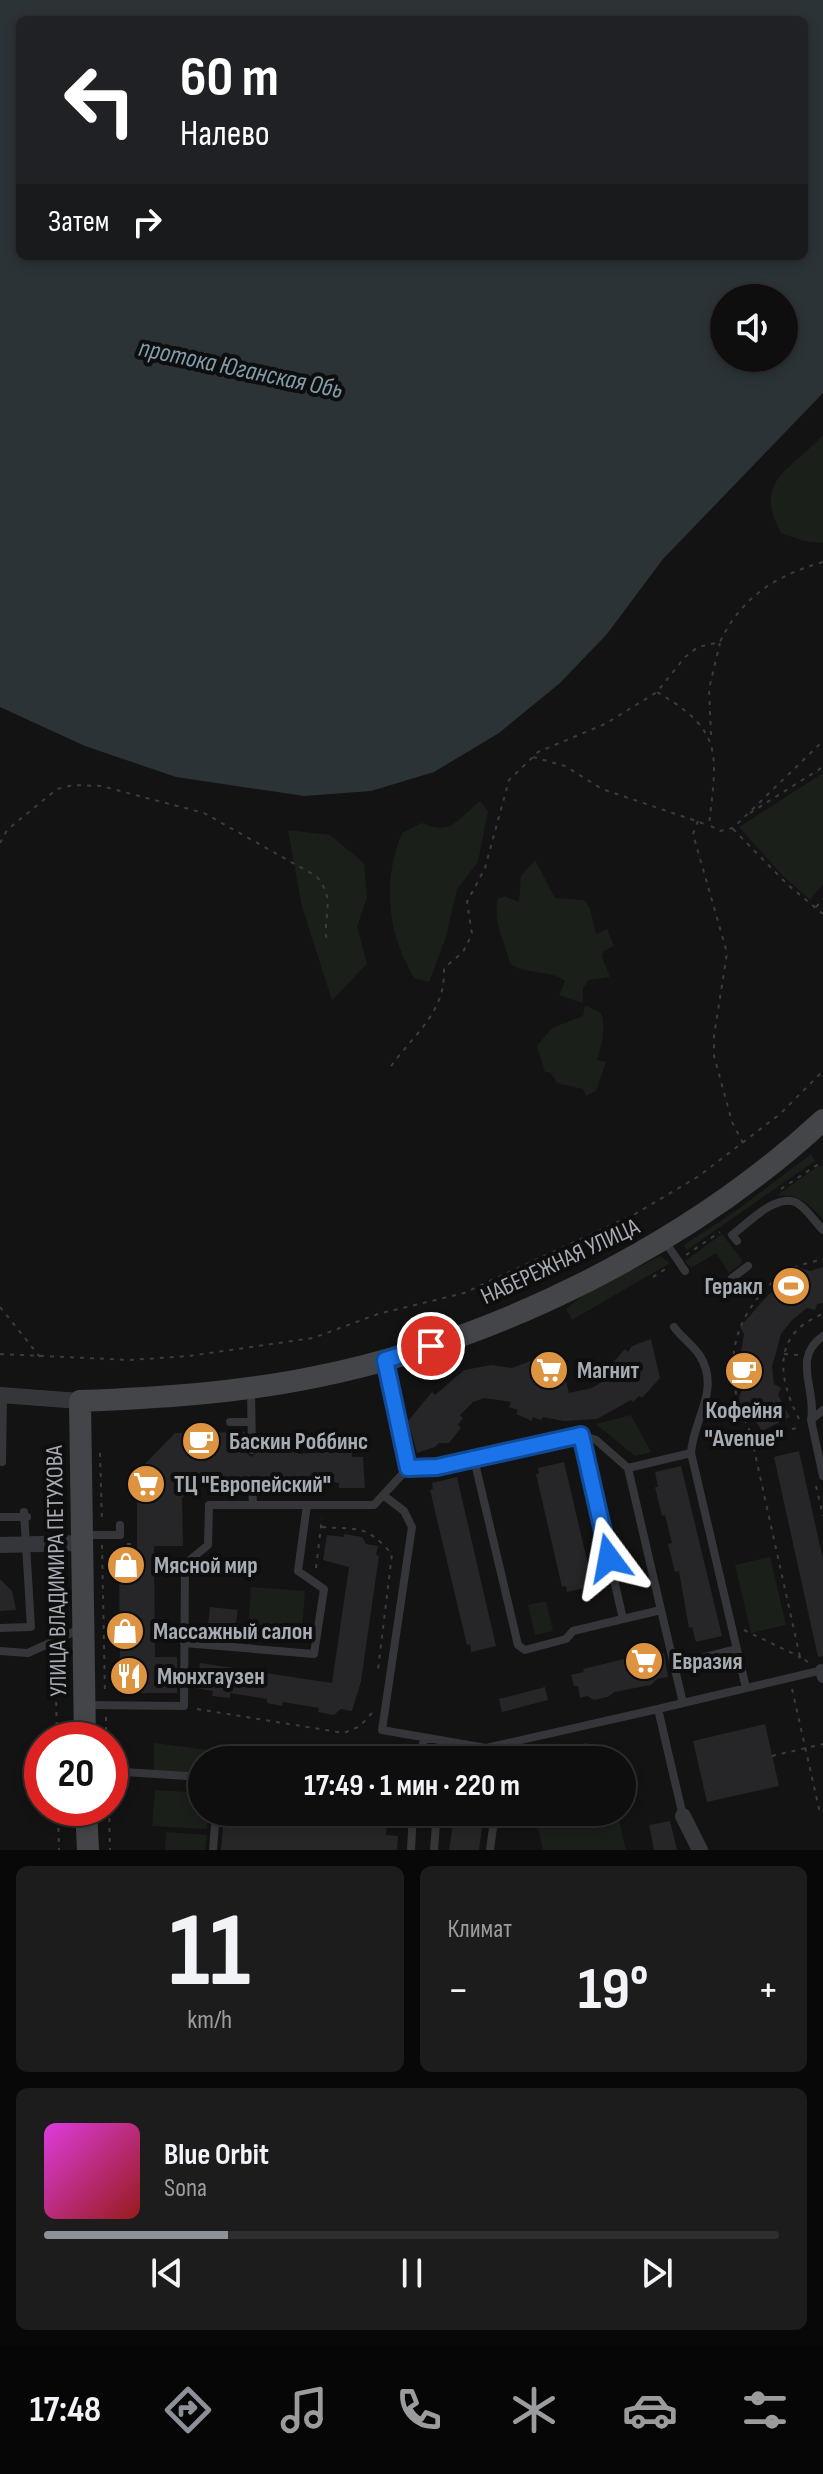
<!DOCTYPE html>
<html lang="ru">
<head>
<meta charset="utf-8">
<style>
	:root { --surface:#0e0e0f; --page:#1c1c1d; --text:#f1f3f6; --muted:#9b9c9e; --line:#2e2e2f; --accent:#8c9099 }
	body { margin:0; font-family:"Sofia Sans Condensed",sans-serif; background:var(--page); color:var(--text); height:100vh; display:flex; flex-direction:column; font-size:30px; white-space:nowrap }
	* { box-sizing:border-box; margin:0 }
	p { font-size:26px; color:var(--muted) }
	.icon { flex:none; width:44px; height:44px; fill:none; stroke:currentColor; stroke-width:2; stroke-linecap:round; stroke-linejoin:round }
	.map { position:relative; height:1850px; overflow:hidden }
	.side { display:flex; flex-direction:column; gap:16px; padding:16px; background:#080808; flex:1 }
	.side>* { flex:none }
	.guide { position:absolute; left:16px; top:16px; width:792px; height:244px; border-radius:12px; box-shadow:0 4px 12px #0003,0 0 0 2px var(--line); background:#202124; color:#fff; overflow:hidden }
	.controls { position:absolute; left:710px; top:284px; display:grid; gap:16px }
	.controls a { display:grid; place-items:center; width:88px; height:88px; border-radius:50%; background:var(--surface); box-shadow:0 4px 12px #0003,0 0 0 2px var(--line); font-size:40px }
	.speed { position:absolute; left:24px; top:1722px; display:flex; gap:16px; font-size:40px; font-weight:700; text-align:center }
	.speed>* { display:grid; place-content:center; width:104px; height:104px; border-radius:50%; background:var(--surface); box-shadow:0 4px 12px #0003,0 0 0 2px var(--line); line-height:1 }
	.speed .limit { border:12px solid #d22; background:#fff; color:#111 }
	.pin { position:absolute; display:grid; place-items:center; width:68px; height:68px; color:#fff; margin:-34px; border:4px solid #fff; border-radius:50%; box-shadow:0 2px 8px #0007 }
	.me { position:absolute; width:88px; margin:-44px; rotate:347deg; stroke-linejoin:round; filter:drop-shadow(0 0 6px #0008) }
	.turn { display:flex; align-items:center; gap:28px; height:168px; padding:0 32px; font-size:36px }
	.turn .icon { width:104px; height:104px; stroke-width:2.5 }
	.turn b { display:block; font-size:56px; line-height:68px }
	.then { display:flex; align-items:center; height:76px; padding:0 32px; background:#0003; gap:16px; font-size:30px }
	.big { font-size:60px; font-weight:700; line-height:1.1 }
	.side .tile { flex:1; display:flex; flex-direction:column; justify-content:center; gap:12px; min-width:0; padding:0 28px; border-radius:12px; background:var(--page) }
	.side .dial { align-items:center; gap:0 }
	.dial b { font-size:104px; line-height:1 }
	.song { display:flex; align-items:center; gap:24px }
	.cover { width:96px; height:96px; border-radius:12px; background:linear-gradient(135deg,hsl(300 70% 55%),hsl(0 70% 35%)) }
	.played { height:8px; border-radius:4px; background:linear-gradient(90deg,var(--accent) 25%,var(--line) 25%) }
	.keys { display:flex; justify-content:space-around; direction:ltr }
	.heat { display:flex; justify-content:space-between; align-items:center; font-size:44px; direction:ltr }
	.side .tiles { flex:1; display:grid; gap:16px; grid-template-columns:1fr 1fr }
	.tile:last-child { grid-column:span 2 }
	.trip { position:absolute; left:188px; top:1746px; width:448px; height:80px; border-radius:40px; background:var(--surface); box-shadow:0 4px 12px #0003,0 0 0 2px var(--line); font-weight:700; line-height:80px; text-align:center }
	.tabs { display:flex; height:128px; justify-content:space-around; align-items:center; background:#060606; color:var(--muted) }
	.tabs .icon { width:56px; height:56px }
	.tabs .active { color:var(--accent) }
	.tabs b { font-size:36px; color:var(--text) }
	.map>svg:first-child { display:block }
</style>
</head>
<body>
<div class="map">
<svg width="823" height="1850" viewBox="0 0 823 1850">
	<rect width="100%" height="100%" fill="#131314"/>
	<path fill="#1a1f1a" d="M823 435V543L804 541 781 533C752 480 791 470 823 435Z
		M823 773V884L810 900 783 876 739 827Z
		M480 801 488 811 478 862 457 889 446 937 429 982 414 978C387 932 382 882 402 833L422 823C452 837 458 818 480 801Z
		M288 830 330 835 364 863 367 898 357 926 367 964 332 1000 302 907Z
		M535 860 555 898 584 900 590 909 596 934 607 929 614 946 604 951 602 957 610 977 589 980 583 988V1003L559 995 565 981C548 969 528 975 510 964 505 942 492 921 498 899L504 896 519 902 521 876Z
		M585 1005 601 1013C606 1027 602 1045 597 1060L606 1062 596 1091 586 1096 583 1089 557 1083 550 1072H545L537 1046 552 1028 583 1016Z
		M811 1154 815 1161 687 1250 684 1245 734 1212Z
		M818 1166H823V1219C807 1203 800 1193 776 1196Z
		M722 1234 742 1260 741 1264 729 1273 716 1253 691 1268 685 1261Z
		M661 1256 670 1263 572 1320 566 1309 587 1292Z
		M631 1415 651 1452 635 1456 596 1424Z
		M770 1557 786 1625 751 1633 735 1565Z
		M251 1587 305 1591 302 1633 248 1629Z
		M546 1601 553 1631 535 1635 528 1605Z
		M154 1743 247 1755 248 1760H202V1775L154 1771Z
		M155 1790 202 1793V1812H208L207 1829 152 1826Z
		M534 1812H617L626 1850H543Z
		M166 1832 207 1835 205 1850H165Z"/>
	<path fill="#2b3337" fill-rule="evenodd" d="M0 0H823V393L663 559 607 634 560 683 499 733 434 772 371 791 304 796 176 777 85 746 0 707ZM20 20H804V256H20ZM724 298H784V358H724Z"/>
	<path fill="#262628" d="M798 1267 810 1271 823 1267V1303L817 1304 815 1310 807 1308 792 1320 781 1334 772 1367 774 1384 781 1388 778 1395 790 1417 762 1431 748 1409 741 1406 738 1400 742 1390 739 1364 744 1334 740 1327 768 1295 793 1276Z
		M651 1339 660 1378 642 1398 639 1396 633 1402 631 1400 597 1419 564 1421 543 1417 541 1420 533 1417 532 1421 516 1414 518 1410 509 1407 511 1402 484 1398 473 1402 460 1415 463 1418 458 1425 461 1428 449 1443H439L435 1447 417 1453 408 1421 432 1392 435 1395 464 1370 491 1365 512 1368 533 1360 546 1362 558 1369 566 1381 569 1393 592 1388 608 1378 603 1374 625 1349 628 1352 632 1346Z
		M245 1432V1451L251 1457 259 1450H298V1454L352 1450V1457H363L365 1488H339V1483L325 1481V1477L259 1482 251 1476 245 1483H197L182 1498 183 1546H154L155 1657H177V1693H135V1686H124V1675H120L119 1548H137V1472L175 1433Z
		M799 1451 823 1560V1656L818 1657 774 1457Z
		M564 1462 593 1586 567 1592 566 1586 562 1587 536 1474H539L538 1468Z
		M681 1466 722 1636 696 1642 692 1627 689 1628 679 1571 675 1572 668 1544 672 1543 665 1515 662 1516 655 1487H658L655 1472Z
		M457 1477 496 1646 471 1652 470 1644 467 1645 430 1490 433 1489 432 1483Z
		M344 1534 362 1537 366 1544 378 1546 376 1555 379 1556 361 1681 352 1711 341 1709 334 1715 318 1712 319 1708 283 1702 282 1706 267 1703V1699L230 1693V1698L212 1696 213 1691 196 1688 200 1663 332 1683 349 1567 323 1560 327 1535 344 1537Z
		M0 1579 12 1591 16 1610 0 1611Z
		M210 1607 238 1610 235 1628 208 1625Z
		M653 1652V1656L664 1653 668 1677 657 1679 651 1685 614 1692 608 1697 594 1700 587 1696 580 1698 578 1686H574L571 1675 584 1672 583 1669Z
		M545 1687 548 1700 502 1712 499 1699Z
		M765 1724 779 1786 707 1802 693 1741Z
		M586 1743 592 1747 599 1746 602 1760H568L566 1750Z
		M237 1812H388L386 1835 398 1836 397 1850H221L223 1826 236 1827Z
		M455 1812H484L479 1850H449Z
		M670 1821 677 1850H654L649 1825Z"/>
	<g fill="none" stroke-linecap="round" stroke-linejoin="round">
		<path stroke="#3a3d40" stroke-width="2" stroke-dasharray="4 6" stroke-linecap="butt" d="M657 692C724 731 717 753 709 825L720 831 733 828 823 741
			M711 735 709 689 720 643
			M533 757 565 766 602 789 708 825
			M750 813 823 767
			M698 821 693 834 727 953 714 1036V1056L732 1122 743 1143
			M733 829 788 885 823 914
			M0 843 7 830 57 789 73 785 101 786 204 813 316 876C337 900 322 915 327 942
			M816 907 823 899
			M391 1066C415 1033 446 1012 444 968L463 952 472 934 467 902 485 868 509 780 538 752 605 724 657 692 685 657 698 647 720 642C741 597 777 575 823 562
			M781 1189 823 1161
			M686 1255 720 1232
			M653 1277 667 1268
			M0 1307 40 1357
			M0 1354 130 1360 189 1356 313 1338 378 1314 464 1293 635 1214 699 1176 780 1114 823 1071
			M784 1354 798 1355
			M799 1419C778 1378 771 1334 823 1314
			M753 1438 801 1427
			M50 1451 53 1530
			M100 1453 102 1523
			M816 1486 823 1516
			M322 1527C360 1530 365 1524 392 1554L378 1670
			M127 1544H135
			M102 1545 105 1695
			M54 1560 55 1626
			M316 1568 322 1518
			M744 1630 800 1657 796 1664
			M55 1652 57 1740
			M808 1662 800 1657 750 1431C725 1383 726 1332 763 1292 771 1283 782 1273 793 1268 802 1264 813 1262 823 1259
			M792 1689 820 1813
			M197 1709 344 1733 360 1726 373 1712
			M106 1717V1740
			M772 1756 823 1744
			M58 1808 59 1850
			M109 1808 110 1850"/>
		<path stroke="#343639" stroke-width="8" d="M664 1240 685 1271
			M737 1241 732 1235C747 1224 775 1194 795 1202 805 1206 815 1222 823 1230
			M732 1278 748 1266
			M674 1327C681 1337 693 1345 700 1356 721 1390 693 1419 691 1453
			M251 1390 252 1450
			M823 1410 811 1420 823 1476
			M811 1420C817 1389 791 1358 823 1336
			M230 1422H251
			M581 1435 623 1619 573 1631 566 1639 525 1650 518 1645 474 1459 581 1435 596 1440 628 1468 661 1610 623 1619
			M2 1462 3 1396
			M408 1468 437 1467 474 1459
			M628 1468 691 1453 746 1688
			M252 1483 253 1505
			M383 1495 404 1511 412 1527 382 1730 486 1748
			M0 1517H27
			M85 1535H120V1525
			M661 1610 683 1703 658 1709 683 1816
			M0 1628 31 1627 24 1512
			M184 1643 314 1654 324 1589 298 1571 307 1505
			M0 1651 28 1653 82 1628
			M674 1665 737 1649
			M683 1703 823 1670
			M85 1705 184 1706 185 1564 208 1545 209 1505H374L408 1468 386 1364
			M417 1760 425 1738
			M442 1760 444 1741
			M489 1760 486 1748 658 1709
			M110 1771 202 1777
			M213 1850 216 1812
			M411 1850 413 1812
			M434 1850 437 1812
			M490 1850 495 1812"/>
		<path stroke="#343639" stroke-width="12" d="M821 1670 823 1677"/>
		<path stroke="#343639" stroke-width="16" d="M0 1395 80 1401
			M0 1545 80 1543
			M683 1816 700 1850"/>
		<path stroke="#434549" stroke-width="22" d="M85 1740 80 1401C158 1398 238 1393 315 1377 495 1341 688 1245 823 1120
			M86 1808 88 1850"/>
	</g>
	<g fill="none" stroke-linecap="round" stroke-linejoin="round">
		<g stroke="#114b97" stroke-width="20">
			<path id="route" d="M431 1346 385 1360 408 1468 437 1467 581 1435 609 1558"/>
		</g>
		<use href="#route" stroke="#1a73e8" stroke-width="14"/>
	</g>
	<defs>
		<g id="stadium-disc" transform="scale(2)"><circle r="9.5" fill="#de9341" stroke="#0e0e0f"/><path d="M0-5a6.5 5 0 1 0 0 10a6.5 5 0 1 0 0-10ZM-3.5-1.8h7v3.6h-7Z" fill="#fff"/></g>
		<g id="supermarket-disc" transform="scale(2)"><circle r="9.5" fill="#de9341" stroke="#0e0e0f"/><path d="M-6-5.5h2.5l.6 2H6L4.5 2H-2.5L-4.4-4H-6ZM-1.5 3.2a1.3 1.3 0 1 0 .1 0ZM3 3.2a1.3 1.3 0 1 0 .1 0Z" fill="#fff"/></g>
		<g id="cafe-disc" transform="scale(2)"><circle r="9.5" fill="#de9341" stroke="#0e0e0f"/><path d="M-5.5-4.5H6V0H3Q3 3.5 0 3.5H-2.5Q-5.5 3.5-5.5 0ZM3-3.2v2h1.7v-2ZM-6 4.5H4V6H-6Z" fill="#fff"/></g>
		<g id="shop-disc" transform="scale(2)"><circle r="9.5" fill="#de9341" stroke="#0e0e0f"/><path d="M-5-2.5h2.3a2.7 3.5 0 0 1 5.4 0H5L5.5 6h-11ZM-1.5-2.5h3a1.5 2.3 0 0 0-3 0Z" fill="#fff"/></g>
		<g id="restaurant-disc" transform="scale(2)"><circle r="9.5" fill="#de9341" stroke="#0e0e0f"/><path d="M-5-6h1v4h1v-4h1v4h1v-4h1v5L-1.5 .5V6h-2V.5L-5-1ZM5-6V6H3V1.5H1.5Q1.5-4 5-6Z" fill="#fff"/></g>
	</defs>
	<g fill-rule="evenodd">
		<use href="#stadium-disc" x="791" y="1286"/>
		<use href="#supermarket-disc" x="549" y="1370"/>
		<use href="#cafe-disc" x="744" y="1371"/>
		<use href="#cafe-disc" x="201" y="1441"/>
		<use href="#supermarket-disc" x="146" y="1484"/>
		<use href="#shop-disc" x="126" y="1565"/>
		<use href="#shop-disc" x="125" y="1631"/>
		<use href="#supermarket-disc" x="644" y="1661"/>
		<use href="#restaurant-disc" x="129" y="1676"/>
	</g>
	<g text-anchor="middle" stroke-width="8" stroke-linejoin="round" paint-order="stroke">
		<g font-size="24" fill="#a6acb3" stroke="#0e0e0f">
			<text transform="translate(560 1261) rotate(-25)" y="8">НАБЕРЕЖНАЯ УЛИЦА</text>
			<text transform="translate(56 1571) rotate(-91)" y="8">УЛИЦА ВЛАДИМИРА ПЕТУХОВА</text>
		</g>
		<g font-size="24" font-weight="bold" fill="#a6acb3" stroke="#0e0e0f" text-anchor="start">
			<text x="763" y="1294" text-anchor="end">Геракл</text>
			<text x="577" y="1378">Магнит</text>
			<text x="744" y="1418" text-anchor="middle">Кофейня<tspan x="744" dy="28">"Avenue"</tspan></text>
			<text x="229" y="1449">Баскин Роббинс</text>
			<text x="174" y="1492">ТЦ "Европейский"</text>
			<text x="154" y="1573">Мясной мир</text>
			<text x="153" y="1639">Массажный салон</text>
			<text x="672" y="1669">Евразия</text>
			<text x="157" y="1684">Мюнхгаузен</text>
		</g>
		<g font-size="26" font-style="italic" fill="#809dab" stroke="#0e0e0f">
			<text transform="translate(241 368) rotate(12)" y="9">протока Юганская Обь</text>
		</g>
	</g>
</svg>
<div class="controls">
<a><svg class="icon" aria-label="sound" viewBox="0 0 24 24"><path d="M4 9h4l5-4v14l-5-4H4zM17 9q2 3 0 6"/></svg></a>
</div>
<div class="speed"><div class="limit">20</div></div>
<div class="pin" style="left:431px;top:1346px;background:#d93025"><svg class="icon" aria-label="arrive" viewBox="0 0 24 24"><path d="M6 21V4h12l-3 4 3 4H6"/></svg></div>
<svg class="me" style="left:609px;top:1558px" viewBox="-20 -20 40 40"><path d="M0-17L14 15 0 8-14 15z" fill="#1a73e8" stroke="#fff" stroke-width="4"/></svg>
<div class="trip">17:49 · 1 мин · 220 m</div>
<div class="guide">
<div class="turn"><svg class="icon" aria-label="left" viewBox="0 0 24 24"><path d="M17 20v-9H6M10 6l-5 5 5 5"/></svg><div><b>60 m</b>Налево</div></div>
<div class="then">Затем<svg class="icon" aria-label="right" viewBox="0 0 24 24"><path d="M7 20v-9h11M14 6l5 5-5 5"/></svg></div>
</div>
</div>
<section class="side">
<div class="tiles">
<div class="tile dial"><b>11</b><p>km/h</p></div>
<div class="tile"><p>Климат</p>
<div class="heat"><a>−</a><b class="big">19°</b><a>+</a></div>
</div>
<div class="tile">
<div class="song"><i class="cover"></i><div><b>Blue Orbit</b><p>Sona</p></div></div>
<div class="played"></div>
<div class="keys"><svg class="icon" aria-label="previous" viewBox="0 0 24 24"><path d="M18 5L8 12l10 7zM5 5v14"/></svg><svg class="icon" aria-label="pause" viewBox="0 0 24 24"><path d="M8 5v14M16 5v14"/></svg><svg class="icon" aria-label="next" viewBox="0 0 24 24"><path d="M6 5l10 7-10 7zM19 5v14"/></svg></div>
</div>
</div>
</section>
<nav class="tabs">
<b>17:48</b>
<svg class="icon active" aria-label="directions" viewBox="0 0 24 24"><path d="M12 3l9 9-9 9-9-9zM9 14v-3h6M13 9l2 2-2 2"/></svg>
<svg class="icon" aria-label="music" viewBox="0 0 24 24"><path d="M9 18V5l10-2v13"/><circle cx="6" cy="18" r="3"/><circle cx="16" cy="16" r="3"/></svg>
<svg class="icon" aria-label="phone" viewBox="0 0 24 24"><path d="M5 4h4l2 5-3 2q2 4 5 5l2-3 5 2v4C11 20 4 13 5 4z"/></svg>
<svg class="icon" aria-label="climate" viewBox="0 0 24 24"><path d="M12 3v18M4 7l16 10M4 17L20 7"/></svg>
<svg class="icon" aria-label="car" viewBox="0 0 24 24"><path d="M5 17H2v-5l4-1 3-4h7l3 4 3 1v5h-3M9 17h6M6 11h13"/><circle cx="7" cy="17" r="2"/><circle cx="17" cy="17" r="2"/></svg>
<svg class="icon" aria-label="filters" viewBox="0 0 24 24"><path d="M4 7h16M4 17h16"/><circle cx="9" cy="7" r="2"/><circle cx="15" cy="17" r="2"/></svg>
</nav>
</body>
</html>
